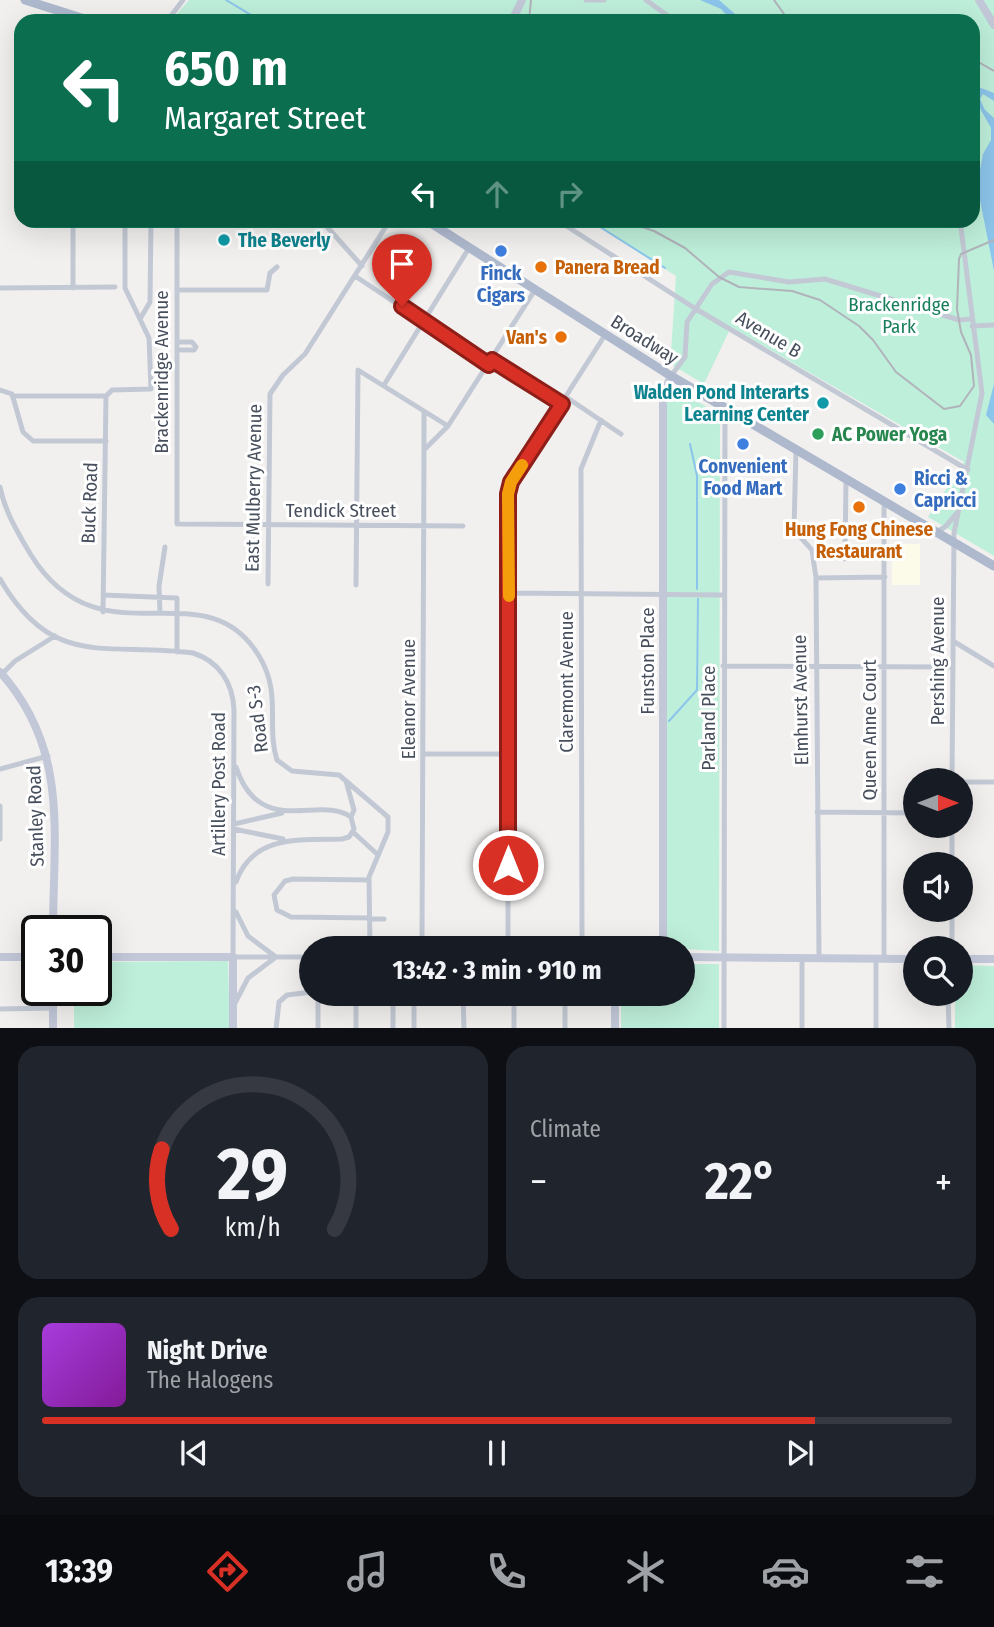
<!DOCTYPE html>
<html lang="en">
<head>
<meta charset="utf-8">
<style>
	:root { --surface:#171b24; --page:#20242c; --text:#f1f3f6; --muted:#9ea1a6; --line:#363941; --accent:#d93025 }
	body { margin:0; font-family:"Fira Sans Condensed",sans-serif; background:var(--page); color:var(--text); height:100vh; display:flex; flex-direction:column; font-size:26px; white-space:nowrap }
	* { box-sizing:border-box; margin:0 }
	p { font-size:23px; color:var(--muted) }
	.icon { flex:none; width:38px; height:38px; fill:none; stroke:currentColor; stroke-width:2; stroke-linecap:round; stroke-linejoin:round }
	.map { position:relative; height:1028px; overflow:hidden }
	.details { display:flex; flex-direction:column; gap:18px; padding:18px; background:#0d0f14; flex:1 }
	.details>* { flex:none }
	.banner { position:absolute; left:14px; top:14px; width:966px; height:214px; border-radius:21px; box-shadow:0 7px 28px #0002; background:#0b6e4f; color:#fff; overflow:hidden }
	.needle { width:46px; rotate:90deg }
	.tools { position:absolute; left:903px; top:768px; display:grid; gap:14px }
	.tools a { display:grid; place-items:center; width:70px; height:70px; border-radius:50%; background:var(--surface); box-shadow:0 7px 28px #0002; font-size:35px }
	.speed { position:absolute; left:21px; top:915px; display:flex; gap:14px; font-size:35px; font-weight:700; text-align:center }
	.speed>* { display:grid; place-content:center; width:91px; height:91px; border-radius:50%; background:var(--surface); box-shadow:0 7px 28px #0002; line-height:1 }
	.speed .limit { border:4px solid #111; border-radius:10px; background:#fff; color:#111 }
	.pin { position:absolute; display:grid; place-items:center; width:60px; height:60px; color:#fff; margin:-72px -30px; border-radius:50% 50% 50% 0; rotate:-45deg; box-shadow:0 0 7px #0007 }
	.pin .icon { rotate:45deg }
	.me { position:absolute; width:77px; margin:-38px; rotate:0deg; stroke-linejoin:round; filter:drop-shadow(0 0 5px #0008) }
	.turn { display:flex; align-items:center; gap:24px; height:147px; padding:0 35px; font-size:32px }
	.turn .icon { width:91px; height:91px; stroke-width:2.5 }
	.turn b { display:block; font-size:49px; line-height:60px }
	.lanes { display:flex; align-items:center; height:66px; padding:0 35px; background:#0003; justify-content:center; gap:35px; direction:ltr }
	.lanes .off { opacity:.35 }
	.big { font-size:52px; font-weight:700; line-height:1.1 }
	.details .card { flex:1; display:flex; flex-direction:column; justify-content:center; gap:10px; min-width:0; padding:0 24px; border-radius:21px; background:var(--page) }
	.details .dial { align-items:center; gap:0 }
	.dial svg { height:182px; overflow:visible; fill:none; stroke:var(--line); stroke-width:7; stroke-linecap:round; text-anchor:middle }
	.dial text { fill:var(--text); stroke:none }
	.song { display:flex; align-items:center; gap:21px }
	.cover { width:84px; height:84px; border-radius:10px; background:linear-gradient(135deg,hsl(280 70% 55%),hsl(290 70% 35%)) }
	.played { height:7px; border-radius:4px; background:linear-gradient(90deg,var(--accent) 85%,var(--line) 85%) }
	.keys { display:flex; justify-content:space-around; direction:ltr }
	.heat { display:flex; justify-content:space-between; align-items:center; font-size:38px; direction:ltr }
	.details .tiles { flex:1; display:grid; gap:18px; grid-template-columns:1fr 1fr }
	.card:last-child { grid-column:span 2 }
	.trip { position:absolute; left:299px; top:936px; width:396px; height:70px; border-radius:35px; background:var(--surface); box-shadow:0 7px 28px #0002; font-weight:700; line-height:70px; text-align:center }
	.tabs { display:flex; height:112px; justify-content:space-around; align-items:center; background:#090b0e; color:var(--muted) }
	.tabs .icon { width:49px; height:49px }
	.tabs .active { color:var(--accent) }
	.tabs b { font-size:32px; color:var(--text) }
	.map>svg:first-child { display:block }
</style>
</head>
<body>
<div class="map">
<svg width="994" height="1029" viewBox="0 0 994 1029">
	<rect width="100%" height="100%" fill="#f2f0ef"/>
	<path fill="#fcfae9" d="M892 544H920V585H892Z"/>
	<path fill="#beefda" d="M189 0H994V556L928 517 964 462 731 327 704 384 665 361 671 352 676 276 590 221 973 220V21H171Z
		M671 385 720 415 719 951 666 948 667 394Z
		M96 962 228 961 230 1028H74V1005L59 1006V991L96 990Z
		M683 964H719V1028H621V994H682Z
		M961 965 994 966V1028H955V994H961Z"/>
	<path fill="#8cc5eb" d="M700 0H719L743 21H732L721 9Z
		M981 88 994 93V101L983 94 980 99 985 110 994 118V271L977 185 983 154 991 140V128L978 105H973V90Z
		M994 384V424L986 415Z"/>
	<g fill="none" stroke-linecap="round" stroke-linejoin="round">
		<path stroke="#8cc5eb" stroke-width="2" d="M226 0 261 21
			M589 220 665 268
			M690 444 697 476V589
			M669 721 697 690 698 599"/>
		<path stroke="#c3c9d4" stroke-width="5" d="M586 0H604
			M646 0 675 21
			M167 21 183 0
			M973 151V154
			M73 220V288
			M177 220V524L463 526
			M321 220 362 266
			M557 220 696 309 968 470
			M355 276 489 365
			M0 288 115 287
			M177 290H267L270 273 277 267
			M140 319 150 302 151 220
			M972 326 994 325
			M177 350H194L196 347 192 342H177
			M492 360 562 404
			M671 376 685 357 687 322 712 284 729 272 789 282 825 279 959 320 970 319
			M384 385 469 248
			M0 390 12 394 23 432 33 441H106
			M14 396H106L112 390 151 389 149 338 125 288V220
			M566 397 621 434
			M424 412V450
			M796 450 794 530 812 550 816 578 819 958
			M0 487C5 512 18 533 31 555 101 667 204 565 259 656 282 693 266 726 277 760L292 771 339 775 388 817V832L369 877 370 948
			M936 532 945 527 957 513
			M845 559 846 479
			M816 578 885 577
			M0 579C54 672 109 641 193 653 219 661 233 683 234 710L233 957H312
			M268 584 270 394 283 375 305 354 390 220
			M356 585 358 370 448 426
			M508 593 724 595
			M103 595 177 598V652
			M103 612 106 396
			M160 613 159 586 165 547
			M953 641 994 666
			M723 666 953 667
			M1 675 15 661 55 636
			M424 754H508
			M236 767C260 840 320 794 351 817L354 829 349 837 342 839C301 840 253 834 236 882
			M0 769 48 756
			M952 780 954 533 982 393 960 220
			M346 781 354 810 351 817
			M961 782H994
			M0 806V839
			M817 812 915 813
			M234 824 282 813
			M234 829 283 839
			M353 832 377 854
			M952 864V826
			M369 880 293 879 285 881 274 895 277 910 291 917 370 918
			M370 919H384
			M419 948 422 937 424 450 448 426 535 290
			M508 948V494L511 482 605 335
			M582 948 581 469 601 420
			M952 948V910
			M802 958V1029
			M884 959V502
			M463 994 464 1029
			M565 994V1029
			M948 994 949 1029
			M235 1003 248 978 276 957 248 936 236 912
			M0 1009 53 1008
			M276 1029 279 1002 287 995 312 992
			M318 1029V994
			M356 1029V994
			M393 1029V994
			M414 1029V994
			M514 1029V994
			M724 1029 725 408
			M876 1029V958"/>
		<path stroke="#c2c8d8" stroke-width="8" d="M979 0 994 25
			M512 21 522 0
			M0 672C70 750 53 835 53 931
			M663 948V395L671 376
			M0 957H37
			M96 957H233V1029
			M682 957 915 959
			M961 959H994
			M53 990V1029
			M615 994V1029"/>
		<path stroke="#afb9ce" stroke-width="9" d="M25 0 91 21
			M426 220 671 376 994 566"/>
		<path stroke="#b1b3ba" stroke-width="2" d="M774 0 789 21
			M529 21 531 0
			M973 59 994 71
			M621 220 654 231 685 248 719 277 739 287 792 291 820 300 859 326 873 340 896 372 944 409 960 406 974 386 971 355 961 332 957 309 959 259 961 254 994 240"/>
	</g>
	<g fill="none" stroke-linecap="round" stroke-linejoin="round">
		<g stroke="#8d1f18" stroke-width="18">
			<path id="route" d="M402 306 489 365 492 360 562 404 511 482 508 494V865"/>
		</g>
		<use href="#route" stroke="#d93025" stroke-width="12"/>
		<path stroke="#f59e0b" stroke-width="12" d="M509 596 508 494 511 482 522 465"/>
	</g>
	<g fill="#0f9aa8" stroke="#fff" stroke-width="2.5">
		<circle cx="224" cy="240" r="7"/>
		<circle cx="823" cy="403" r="7"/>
	</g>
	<g fill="#3f7fe0" stroke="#fff" stroke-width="2.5">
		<circle cx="501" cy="251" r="7"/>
		<circle cx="743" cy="444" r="7"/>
		<circle cx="900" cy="489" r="7"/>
	</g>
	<g fill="#e8710a" stroke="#fff" stroke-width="2.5">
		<circle cx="541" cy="267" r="7"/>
		<circle cx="561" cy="337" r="7"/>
		<circle cx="859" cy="507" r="7"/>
	</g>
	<circle fill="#2e9e5b" stroke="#fff" stroke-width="2.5" cx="818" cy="434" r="7"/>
	<g text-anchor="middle" stroke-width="6" stroke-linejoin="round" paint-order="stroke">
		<g font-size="19" font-weight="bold" fill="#0d838f" stroke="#fff" text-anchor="start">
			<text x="238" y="247">The Beverly</text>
			<text x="809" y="399" text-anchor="end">Walden Pond Interarts<tspan x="809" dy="22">Learning Center</tspan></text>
		</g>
		<g font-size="19" font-weight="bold" fill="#c56008" stroke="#fff" text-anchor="start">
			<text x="555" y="274">Panera Bread</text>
			<text x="547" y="344" text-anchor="end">Van's</text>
			<text x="859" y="536" text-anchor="middle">Hung Fong Chinese<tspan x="859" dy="22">Restaurant</tspan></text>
		</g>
		<g font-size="19" font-weight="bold" fill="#366cbe" stroke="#fff">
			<text x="501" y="280">Finck<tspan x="501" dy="22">Cigars</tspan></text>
			<text x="743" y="473">Convenient<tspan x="743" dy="22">Food Mart</tspan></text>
			<text x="914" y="485" text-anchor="start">Ricci &amp;<tspan x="914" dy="22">Capricci</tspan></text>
		</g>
		<g font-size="19" fill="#187e5e" stroke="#fff">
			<text x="899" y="311">Brackenridge<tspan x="899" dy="22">Park</tspan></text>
		</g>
		<g font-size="19" fill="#474f5d" stroke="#fff">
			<text transform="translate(769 334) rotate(31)" y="7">Avenue B</text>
			<text transform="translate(645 339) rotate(32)" y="7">Broadway</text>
			<text transform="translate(161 372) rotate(-90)" y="7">Brackenridge Avenue</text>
			<text transform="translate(253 488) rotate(-89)" y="7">East Mulberry Avenue</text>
			<text transform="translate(89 503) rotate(-88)" y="7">Buck Road</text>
			<text x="341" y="517">Tendick Street</text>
			<text transform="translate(647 661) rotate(-90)" y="7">Funston Place</text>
			<text transform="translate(937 661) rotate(-90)" y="7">Pershing Avenue</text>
			<text transform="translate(566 682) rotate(-90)" y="7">Claremont Avenue</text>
			<text transform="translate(408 699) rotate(-90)" y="7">Eleanor Avenue</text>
			<text transform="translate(800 700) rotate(-91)" y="7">Elmhurst Avenue</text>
			<text transform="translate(708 718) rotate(-90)" y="7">Parland Place</text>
			<text transform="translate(257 719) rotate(-97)" y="7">Road S-3</text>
			<text transform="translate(869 730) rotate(-90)" y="7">Queen Anne Court</text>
			<text transform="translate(218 784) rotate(-90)" y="7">Artillery Post Road</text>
			<text transform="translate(35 816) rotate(-92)" y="7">Stanley Road</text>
		</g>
		<g font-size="19" font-weight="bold" fill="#27864d" stroke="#fff" text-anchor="start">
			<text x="832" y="441">AC Power Yoga</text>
		</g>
	</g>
</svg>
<div class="tools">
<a><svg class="needle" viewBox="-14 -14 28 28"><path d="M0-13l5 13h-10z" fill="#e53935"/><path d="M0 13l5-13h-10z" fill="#9ea1a6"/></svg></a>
<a><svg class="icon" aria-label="sound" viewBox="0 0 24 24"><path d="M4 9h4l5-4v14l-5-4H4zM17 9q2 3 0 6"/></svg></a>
<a><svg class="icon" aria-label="search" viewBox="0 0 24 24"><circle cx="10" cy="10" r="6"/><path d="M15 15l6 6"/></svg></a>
</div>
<div class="speed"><div class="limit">30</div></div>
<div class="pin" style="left:402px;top:306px;background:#d93025"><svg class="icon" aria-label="arrive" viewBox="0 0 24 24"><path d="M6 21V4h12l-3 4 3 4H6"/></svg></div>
<svg class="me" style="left:508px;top:865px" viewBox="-20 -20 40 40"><circle r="17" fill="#d93025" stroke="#fff" stroke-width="3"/><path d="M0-11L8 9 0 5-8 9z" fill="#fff"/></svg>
<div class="trip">13:42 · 3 min · 910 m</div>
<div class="banner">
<div class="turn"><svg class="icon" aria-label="left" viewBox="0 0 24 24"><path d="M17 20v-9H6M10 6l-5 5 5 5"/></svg><div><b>650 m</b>Margaret Street</div></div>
<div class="lanes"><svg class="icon" aria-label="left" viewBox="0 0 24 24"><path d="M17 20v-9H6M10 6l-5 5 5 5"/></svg><svg class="icon off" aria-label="ahead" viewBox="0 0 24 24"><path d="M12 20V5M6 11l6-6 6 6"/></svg><svg class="icon off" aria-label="right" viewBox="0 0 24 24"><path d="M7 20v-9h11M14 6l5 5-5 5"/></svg></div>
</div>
</div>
<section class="details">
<div class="tiles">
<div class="card dial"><svg viewBox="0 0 100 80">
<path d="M14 69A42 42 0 1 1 86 69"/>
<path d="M14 69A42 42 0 0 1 10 34" stroke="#d93025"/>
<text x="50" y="56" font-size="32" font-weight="700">29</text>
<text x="50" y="72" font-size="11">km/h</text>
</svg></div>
<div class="card"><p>Climate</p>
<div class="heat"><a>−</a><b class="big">22°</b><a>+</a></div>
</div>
<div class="card">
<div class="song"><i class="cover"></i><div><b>Night Drive</b><p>The Halogens</p></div></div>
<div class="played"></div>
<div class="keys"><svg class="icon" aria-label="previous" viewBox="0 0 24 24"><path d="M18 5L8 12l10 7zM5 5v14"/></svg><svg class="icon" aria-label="pause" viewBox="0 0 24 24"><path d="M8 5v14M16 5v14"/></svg><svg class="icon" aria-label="next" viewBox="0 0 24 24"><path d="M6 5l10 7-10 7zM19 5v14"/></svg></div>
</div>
</div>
</section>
<nav class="tabs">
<b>13:39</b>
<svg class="icon active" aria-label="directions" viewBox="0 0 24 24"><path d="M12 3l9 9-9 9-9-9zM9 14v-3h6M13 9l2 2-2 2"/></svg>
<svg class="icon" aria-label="music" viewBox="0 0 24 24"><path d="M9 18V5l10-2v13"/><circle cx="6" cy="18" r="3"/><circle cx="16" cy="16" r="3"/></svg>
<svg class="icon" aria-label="phone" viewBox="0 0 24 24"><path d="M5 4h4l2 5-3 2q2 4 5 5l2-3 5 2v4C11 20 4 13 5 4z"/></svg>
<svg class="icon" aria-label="climate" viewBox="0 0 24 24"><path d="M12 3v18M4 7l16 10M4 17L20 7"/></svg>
<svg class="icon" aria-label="car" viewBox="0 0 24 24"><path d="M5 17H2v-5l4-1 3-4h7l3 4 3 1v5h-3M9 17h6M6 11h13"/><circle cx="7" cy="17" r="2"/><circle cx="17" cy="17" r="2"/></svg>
<svg class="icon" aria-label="filters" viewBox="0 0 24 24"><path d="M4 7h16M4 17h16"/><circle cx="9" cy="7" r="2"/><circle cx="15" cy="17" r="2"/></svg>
</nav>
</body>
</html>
